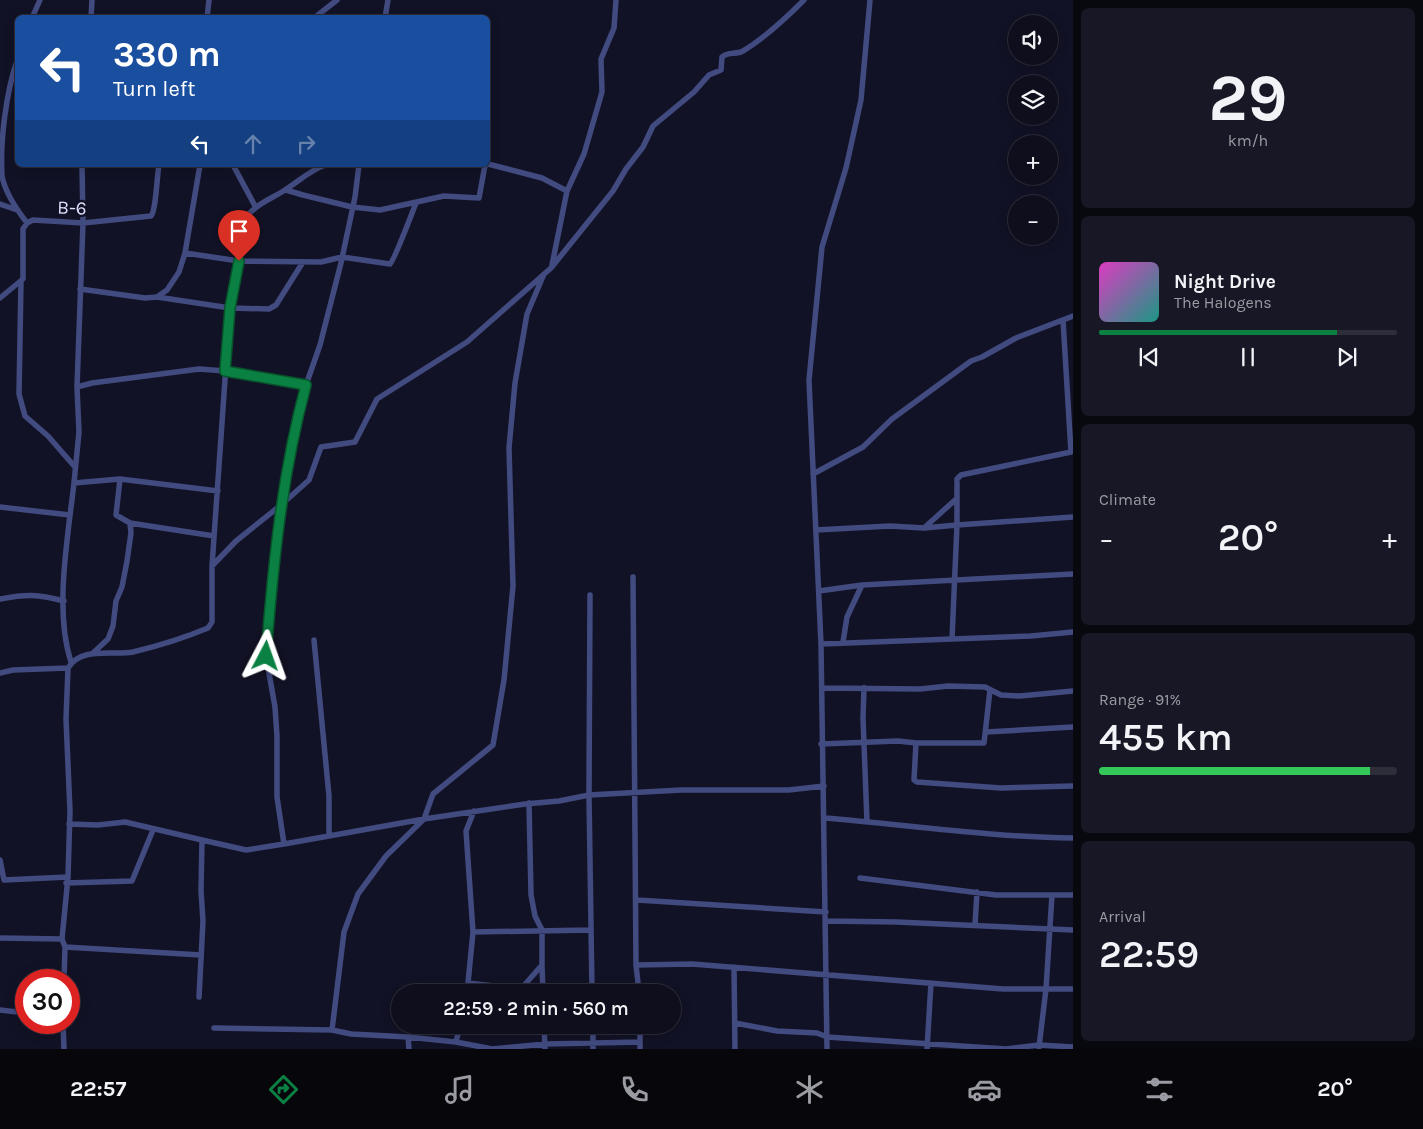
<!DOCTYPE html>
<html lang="en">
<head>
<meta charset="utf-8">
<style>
	:root { --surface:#0e0e1c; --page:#171725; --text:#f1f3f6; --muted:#9b9ca3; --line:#2e2e3b; --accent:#0b8043 }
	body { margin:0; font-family:Karla,sans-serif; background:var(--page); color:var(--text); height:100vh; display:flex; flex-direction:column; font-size:19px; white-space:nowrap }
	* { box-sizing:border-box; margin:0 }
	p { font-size:16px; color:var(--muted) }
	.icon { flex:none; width:28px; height:28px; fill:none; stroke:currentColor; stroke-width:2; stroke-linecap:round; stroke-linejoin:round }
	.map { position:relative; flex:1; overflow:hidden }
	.details { display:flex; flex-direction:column; gap:8px; padding:8px; background:#08080f; width:350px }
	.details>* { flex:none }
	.banner { position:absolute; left:15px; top:15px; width:475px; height:152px; border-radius:8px; box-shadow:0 2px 12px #0003,0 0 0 1px var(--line); background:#1a4fa0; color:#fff; overflow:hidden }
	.controls { position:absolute; left:1008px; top:15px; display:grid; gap:10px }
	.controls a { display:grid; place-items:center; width:50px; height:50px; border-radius:50%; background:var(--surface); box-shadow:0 2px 12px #0003,0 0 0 1px var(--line); font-size:25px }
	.speed { position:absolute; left:15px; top:969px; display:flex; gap:10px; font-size:25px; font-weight:700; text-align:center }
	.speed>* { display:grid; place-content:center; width:65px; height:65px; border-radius:50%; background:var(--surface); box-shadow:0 2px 12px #0003,0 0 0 1px var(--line); line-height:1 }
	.speed .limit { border:8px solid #d22; background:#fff; color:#111 }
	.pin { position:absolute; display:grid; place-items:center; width:42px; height:42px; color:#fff; margin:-51px -21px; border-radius:50% 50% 50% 0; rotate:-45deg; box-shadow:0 0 5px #0007 }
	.pin .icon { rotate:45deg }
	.me { position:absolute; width:55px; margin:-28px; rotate:4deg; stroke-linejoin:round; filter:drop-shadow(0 0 4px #0008) }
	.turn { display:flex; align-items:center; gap:18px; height:105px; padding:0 15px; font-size:22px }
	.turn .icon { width:65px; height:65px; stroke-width:2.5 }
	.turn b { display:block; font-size:35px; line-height:42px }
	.lanes { display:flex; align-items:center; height:48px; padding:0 15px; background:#0003; justify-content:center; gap:25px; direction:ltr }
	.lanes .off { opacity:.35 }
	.big { font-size:38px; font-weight:600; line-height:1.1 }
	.details .widget { flex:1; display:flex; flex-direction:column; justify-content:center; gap:8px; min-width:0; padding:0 18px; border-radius:8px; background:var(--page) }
	.details .dial { align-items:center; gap:0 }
	.dial b { font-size:65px; line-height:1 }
	.song { display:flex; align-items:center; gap:15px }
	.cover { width:60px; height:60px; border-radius:8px; background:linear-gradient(135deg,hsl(310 70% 55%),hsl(170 70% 35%)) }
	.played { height:5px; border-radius:2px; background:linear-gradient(90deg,var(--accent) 80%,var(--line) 80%) }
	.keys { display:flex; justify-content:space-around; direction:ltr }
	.heat { display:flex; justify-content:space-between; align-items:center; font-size:28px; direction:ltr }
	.charge { height:8px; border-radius:4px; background:linear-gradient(90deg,#34c759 91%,var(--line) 0) }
	.trip { position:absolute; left:391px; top:984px; width:290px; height:50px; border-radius:25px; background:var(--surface); box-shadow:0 2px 12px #0003,0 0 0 1px var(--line); font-weight:600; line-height:50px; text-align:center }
	.tab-bar { display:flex; height:80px; justify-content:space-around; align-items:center; background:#06060b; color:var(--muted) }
	.tab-bar .icon { width:35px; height:35px }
	.tab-bar .selected { color:var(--accent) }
	.tab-bar b { font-size:22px; color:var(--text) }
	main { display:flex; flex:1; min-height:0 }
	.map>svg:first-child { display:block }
</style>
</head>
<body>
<main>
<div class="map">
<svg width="1073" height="1049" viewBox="0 0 1073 1049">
	<rect width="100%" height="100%" fill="#121226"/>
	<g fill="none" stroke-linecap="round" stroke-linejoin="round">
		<path stroke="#424b80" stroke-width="5.5" d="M32 18 40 0
			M91 18 92 0
			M207 18 209 0
			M314 18 337 0
			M385 18 388 0
			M18 58C6 91 0 141 2 176 5 193 17 210 27 223
			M488 164 542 178 567 191
			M233 165 255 206
			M286 190 303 195 352 207 380 210 444 196 479 198 485 165
			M0 204 17 210
			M185 253 239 261 321 262 342 257 390 264C394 261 412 213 416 203
			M552 265 567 191 584 154 602 92 601 59 614 28 616 0
			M21 282 19 394 25 416 48 436 75 467
			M80 289 145 298 157 297 167 290 179 272 185 253 200 165
			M157 297 230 308 269 309 276 305 303 262
			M0 298 23 279V229L27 223 33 220 83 223 151 216C156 211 157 175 159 165
			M1063 320 1071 452
			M77 387 92 383 199 369 225 371 306 385
			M813 474 863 447 892 419 971 361 982 357 1016 338 1073 316
			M74 483 79 432 77 387 83 223 82 165
			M0 507 70 515
			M130 523 214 536
			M924 528 955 500
			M816 530 890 526 924 528 957 525V479L961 475 1071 452 1073 450
			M212 566 230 308 247 216C258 203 271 199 285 190 299 181 309 171 325 165
			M633 577 636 965
			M819 591 862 585
			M590 595 589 795 592 992
			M0 599C27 594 37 594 64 601
			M952 639 957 525 1073 517
			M314 640 329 796V836
			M843 642 847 617 862 585 1073 574
			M821 644 1031 636 1073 632
			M93 653 108 639 113 626 116 601 122 587 127 561 131 533 130 523 116 515 120 479
			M71 662C54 610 68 537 74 483L120 479 218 491
			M0 673 13 670 68 668
			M823 688 920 689 948 686 985 687 1001 695 1020 696 1073 691
			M864 688 863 718 867 822
			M986 732 1073 727
			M916 743H984L990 690
			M821 744 898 741 916 743 914 780 917 782 1001 788 1073 786
			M825 818C908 825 990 837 1073 838
			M69 824 98 825 125 822 202 840
			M284 844 424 819 525 804 559 801 589 795 681 790H789L824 786
			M0 860 4 880 68 877
			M860 878 996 895H1073
			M66 883 132 881 153 830
			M637 900 826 912
			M826 921 897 922 1073 930
			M975 925 977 892
			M473 932 591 930
			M0 938 62 939
			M65 947 201 955
			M542 966 543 992
			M734 967 735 1049
			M64 980 65 947 62 939 68 877 70 811 66 719 68 668C81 646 112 656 133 652 158 646 184 638 208 628L212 622V566L236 541 281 505 309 480 321 447 355 442 377 399 467 342 551 268 613 191 626 169 643 147 653 126 694 92 709 75 721 70 722 57C728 51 736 55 743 51 765 38 786 18 804 0
			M468 983 473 932 466 831 474 811
			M467 992 468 983 521 989 542 965V930L535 916 531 895 529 803
			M639 992 636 965 692 964 1003 989H1073
			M199 997 203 921 201 891 202 840 246 850 284 844 277 797V736L275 707 266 656 277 534 296 420 306 385 320 345 341 263 355 197 359 165
			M0 1010 26 1013
			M63 1022 64 1049
			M735 1023 777 1031 817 1033 827 1037 1006 1049 1039 1045 1073 1047
			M460 1025 456 1042 492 1049 545 1044 640 1042
			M544 1025 545 1049
			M593 1025V1049
			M640 1025V1049
			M214 1028 332 1030 351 1034 408 1037 456 1042
			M332 1030 344 932 358 894 386 856 424 819 433 794 493 745 504 680 513 586 509 448 515 383 527 314 544 274
			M408 1037 409 1049
			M1039 1047 1046 989 1052 895
			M827 1049 821 644 809 380 822 247 846 168 861 100 870 0
			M927 1049 931 983"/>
	</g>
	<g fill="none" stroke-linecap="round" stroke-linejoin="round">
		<g stroke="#07532c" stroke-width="12">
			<path id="route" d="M239 261 230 308 225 371 306 385C282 474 273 565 266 656"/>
		</g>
		<use href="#route" stroke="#0b8043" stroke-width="9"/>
	</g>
	<g text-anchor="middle" stroke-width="5" stroke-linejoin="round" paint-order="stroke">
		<g font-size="19" fill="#dbddfb" stroke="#121226">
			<text transform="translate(72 207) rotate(2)" y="7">B-6</text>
		</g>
	</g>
</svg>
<div class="controls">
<a><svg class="icon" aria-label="sound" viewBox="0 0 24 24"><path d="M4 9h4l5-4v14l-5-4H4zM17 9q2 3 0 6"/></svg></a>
<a><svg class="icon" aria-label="layers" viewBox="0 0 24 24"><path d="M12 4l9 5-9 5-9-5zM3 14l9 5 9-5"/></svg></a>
<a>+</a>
<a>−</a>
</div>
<div class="speed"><div class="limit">30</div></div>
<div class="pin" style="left:239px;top:261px;background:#d93025"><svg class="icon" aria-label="arrive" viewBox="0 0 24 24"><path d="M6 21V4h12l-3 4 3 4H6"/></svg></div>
<svg class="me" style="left:266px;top:656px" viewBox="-20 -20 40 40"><path d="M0-17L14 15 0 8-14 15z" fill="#0b8043" stroke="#fff" stroke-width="4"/></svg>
<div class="trip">22:59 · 2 min · 560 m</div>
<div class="banner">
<div class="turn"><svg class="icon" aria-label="left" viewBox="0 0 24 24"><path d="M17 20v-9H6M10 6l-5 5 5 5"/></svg><div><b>330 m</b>Turn left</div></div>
<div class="lanes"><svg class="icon" aria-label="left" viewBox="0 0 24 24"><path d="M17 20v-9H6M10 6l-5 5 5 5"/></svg><svg class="icon off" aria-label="ahead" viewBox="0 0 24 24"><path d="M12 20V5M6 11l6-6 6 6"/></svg><svg class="icon off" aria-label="right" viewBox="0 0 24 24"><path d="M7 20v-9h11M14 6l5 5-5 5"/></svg></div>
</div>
</div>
<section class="details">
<div class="widget dial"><b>29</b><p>km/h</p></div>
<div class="widget">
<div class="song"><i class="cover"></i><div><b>Night Drive</b><p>The Halogens</p></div></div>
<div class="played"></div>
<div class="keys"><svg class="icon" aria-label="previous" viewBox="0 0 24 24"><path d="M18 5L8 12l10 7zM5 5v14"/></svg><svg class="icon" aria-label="pause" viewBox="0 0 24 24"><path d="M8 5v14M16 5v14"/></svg><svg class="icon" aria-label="next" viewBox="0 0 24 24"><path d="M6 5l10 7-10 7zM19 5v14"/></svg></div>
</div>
<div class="widget"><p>Climate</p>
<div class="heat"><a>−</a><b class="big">20°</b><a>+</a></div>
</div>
<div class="widget"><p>Range · 91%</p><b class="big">455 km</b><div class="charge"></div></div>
<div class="widget"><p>Arrival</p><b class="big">22:59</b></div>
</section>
</main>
<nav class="tab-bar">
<b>22:57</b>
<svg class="icon selected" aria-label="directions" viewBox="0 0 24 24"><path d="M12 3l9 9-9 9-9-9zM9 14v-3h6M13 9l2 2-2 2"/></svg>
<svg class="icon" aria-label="music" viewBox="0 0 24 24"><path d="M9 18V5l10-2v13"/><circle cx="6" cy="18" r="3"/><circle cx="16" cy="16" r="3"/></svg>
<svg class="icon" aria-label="phone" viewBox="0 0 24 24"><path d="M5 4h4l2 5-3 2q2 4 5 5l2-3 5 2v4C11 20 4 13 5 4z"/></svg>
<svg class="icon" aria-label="climate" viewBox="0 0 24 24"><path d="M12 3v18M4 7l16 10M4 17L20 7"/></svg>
<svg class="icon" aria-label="car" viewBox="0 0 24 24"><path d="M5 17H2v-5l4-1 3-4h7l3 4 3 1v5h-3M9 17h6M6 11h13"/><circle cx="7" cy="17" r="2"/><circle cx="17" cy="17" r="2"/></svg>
<svg class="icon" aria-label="filters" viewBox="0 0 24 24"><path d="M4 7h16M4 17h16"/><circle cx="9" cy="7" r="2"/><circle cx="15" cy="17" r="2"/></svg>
<b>20°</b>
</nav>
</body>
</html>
